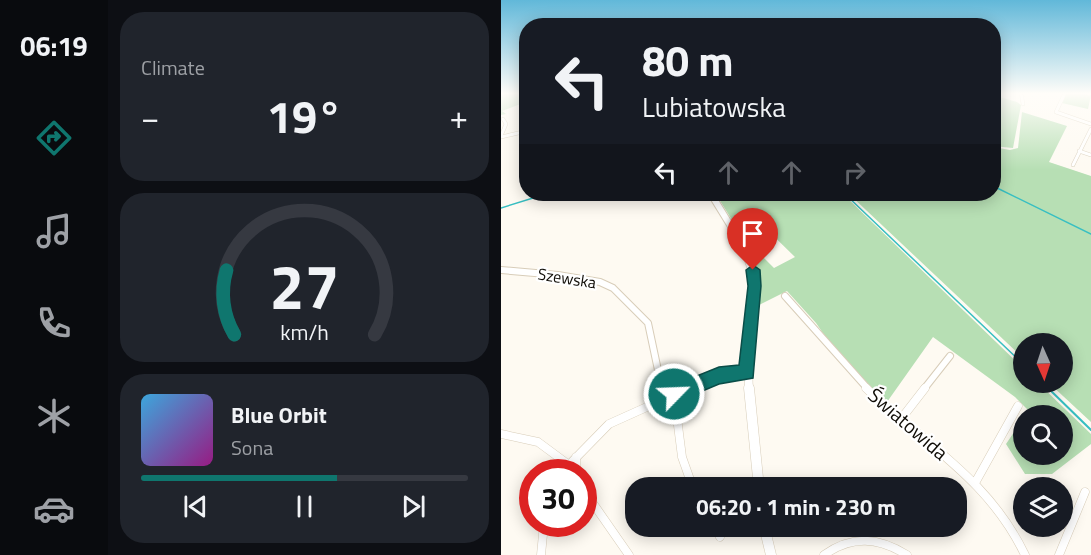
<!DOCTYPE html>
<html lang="en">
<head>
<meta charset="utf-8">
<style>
	:root { --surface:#171b24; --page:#20242c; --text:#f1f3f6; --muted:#9ea1a6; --line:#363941; --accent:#0f766e }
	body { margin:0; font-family:"Titillium Web",sans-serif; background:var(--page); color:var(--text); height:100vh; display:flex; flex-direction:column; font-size:22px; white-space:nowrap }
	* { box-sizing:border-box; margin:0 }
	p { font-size:20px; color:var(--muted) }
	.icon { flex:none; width:33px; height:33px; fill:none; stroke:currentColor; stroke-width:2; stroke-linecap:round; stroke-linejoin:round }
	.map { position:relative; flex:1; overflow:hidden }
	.side { display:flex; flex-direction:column; gap:12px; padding:12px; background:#0d0f14; width:393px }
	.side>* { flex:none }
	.top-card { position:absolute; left:18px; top:18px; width:482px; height:183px; border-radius:24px; box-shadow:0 3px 15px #0003; background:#171b24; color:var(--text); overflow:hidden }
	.needle { width:39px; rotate:177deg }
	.fabs { position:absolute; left:512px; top:333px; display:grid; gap:12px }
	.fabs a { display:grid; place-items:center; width:60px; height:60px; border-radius:50%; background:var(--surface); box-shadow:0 3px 15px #0003; font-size:30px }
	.speed { position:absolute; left:18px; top:459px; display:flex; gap:12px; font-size:30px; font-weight:700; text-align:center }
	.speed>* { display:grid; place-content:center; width:78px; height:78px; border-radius:50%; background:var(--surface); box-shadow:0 3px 15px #0003; line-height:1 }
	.speed .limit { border:9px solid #d22; background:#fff; color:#111 }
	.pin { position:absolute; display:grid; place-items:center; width:51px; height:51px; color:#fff; margin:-62px -26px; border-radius:50% 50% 50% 0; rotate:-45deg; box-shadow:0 0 6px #0007 }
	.pin .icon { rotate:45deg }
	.me { position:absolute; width:66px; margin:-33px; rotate:66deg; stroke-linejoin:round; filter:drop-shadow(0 0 4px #0008) }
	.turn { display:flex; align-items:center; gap:21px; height:126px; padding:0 24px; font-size:27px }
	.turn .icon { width:78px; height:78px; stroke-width:2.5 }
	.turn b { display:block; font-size:42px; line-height:51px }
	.lanes { display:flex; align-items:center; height:57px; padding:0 24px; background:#0003; justify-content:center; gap:30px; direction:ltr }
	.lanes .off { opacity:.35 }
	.big { font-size:45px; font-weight:700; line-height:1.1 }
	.side .card { flex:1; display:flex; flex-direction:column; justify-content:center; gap:9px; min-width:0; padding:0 21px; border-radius:24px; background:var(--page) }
	.side .dial { align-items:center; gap:0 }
	.dial svg { height:156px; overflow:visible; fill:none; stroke:var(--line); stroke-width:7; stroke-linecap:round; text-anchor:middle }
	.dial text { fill:var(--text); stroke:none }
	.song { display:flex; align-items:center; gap:18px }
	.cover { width:72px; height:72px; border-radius:9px; background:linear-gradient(135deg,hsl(200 70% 55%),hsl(310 70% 35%)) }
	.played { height:6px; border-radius:3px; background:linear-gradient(90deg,var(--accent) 60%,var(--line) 60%) }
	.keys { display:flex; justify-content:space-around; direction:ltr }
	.heat { display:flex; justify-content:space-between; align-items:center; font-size:33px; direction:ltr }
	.trip { position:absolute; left:124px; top:477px; width:342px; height:60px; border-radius:24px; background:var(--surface); box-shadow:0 3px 15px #0003; font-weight:700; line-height:60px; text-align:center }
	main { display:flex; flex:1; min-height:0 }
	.tab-bar { display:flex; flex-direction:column; width:108px; justify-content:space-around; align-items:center; background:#090b0e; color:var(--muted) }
	.tab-bar .icon { width:42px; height:42px }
	.tab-bar .on { color:var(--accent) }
	.tab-bar b { font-size:27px; color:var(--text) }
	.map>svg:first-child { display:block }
</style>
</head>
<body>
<main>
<nav class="tab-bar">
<b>06:19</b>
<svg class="icon on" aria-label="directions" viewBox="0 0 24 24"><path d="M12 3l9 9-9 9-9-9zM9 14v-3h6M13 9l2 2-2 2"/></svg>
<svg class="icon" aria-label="music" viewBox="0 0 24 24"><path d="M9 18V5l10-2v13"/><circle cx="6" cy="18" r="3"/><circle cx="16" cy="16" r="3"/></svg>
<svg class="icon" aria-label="phone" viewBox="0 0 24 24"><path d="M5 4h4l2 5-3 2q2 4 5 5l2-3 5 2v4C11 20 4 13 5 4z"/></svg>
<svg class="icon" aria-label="climate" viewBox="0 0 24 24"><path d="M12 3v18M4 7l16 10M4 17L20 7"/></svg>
<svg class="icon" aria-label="car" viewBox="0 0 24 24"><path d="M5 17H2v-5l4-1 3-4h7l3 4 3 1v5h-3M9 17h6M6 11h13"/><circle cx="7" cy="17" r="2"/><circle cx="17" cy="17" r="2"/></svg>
</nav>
<section class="side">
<div class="card"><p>Climate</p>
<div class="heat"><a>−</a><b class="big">19°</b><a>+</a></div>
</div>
<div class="card dial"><svg viewBox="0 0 100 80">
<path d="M14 69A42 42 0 1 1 86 69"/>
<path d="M14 69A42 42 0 0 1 10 36" stroke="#0f766e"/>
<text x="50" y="56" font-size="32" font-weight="700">27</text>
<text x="50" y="72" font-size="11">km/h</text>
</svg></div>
<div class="card">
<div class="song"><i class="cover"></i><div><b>Blue Orbit</b><p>Sona</p></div></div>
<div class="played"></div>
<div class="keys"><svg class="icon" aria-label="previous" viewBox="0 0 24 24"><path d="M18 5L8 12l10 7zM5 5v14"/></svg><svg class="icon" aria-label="pause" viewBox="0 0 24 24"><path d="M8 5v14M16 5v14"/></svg><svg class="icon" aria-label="next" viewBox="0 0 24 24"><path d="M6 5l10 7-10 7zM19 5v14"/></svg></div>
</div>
</section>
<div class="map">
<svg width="590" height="555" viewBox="0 0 590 555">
	<rect width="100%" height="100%" fill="#fefaf2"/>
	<path fill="#b7dfb4" d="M0 93 25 94V102L1 111 5 114 0 115Z
		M566 93 590 95 587 109 561 103Z
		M492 95 516 102 520 105 512 148 492 146Z
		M521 112 566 126 548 162 590 176V422L548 383 561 382V344H522V358L348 194H492V147L509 150 517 148Z
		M223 194H342L522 368V382L537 383 590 434V444L551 474H524L505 444 522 419V454H561V416L524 415 527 410 514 397 432 337 386 402 342 362 315 323 286 291 256 306C258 282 255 264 243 243L246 241 273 268 294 257 247 211 231 220 216 196Z"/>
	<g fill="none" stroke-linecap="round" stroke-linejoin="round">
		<path stroke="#37bfc2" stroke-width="1.5" d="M492 186 590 234
			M344 194 522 364
			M0 208 45 194
			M541 382 548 389"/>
		<path stroke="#37bfc2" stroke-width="2" d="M547 388 590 430"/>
		<g stroke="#d8cdb9" stroke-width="4">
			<path id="minor-far2" d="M520 93 522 104
				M564 93 555 112 590 124
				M0 136 5 124 2 119
				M0 137 26 131
				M578 151 590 155
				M572 165 590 129"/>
		</g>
		<g stroke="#d8cdb9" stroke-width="8">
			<path id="minor-far1" d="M0 270 57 275 99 282 112 288 147 323 161 389
				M284 296 367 389
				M185 389 207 379 246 373
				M423 389 449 356"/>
		</g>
		<g stroke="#d8cdb9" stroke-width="9">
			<path id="minor" d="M161 388 163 399
				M365 388C423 444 488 479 524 555
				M173 394 181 457 192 488
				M400 419 424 388
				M0 434 37 442 68 465
				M75 457V472
				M61 472 108 424 188 388
				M474 483 517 406
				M82 489 128 555
				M213 526 219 537
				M40 555 43 524
				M323 555C351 535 377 537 406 555
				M558 555 584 492"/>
		</g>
		<g stroke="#d8cdb9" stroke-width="5">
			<path id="tertiary-far3" d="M587 93H590"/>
		</g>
		<g stroke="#d8cdb9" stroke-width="8">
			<path id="tertiary-far2" d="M210 194 242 246 249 262"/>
		</g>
		<g stroke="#d8cdb9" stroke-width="9">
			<path id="tertiary-far1" d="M248 389C244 349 263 297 248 261"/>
		</g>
		<g stroke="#d8cdb9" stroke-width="11">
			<path id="tertiary" d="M248 388 258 488
				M263 526 270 555"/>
		</g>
		<use href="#minor-far2" stroke="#fff" stroke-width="3"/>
		<use href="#minor-far1" stroke="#fff" stroke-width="6"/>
		<use href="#minor" stroke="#fff" stroke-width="8"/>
		<use href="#tertiary-far3" stroke="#fff" stroke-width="4.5"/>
		<use href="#tertiary-far2" stroke="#fff" stroke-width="6"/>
		<use href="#tertiary-far1" stroke="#fff" stroke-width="8"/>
		<use href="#tertiary" stroke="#fff" stroke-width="10"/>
	</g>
	<linearGradient id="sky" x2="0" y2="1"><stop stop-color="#61b8d9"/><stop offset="0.55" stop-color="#fffdf9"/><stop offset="1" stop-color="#fffdf9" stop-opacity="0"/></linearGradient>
	<rect width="590" height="170" fill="url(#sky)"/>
	<path fill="#0f766e" stroke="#0a4d48" stroke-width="1.5" d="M252 265 259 270 260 286 252 378 218 384 173 403 166 401 164 394 166 388 218 367 238 365 247 286 245 270Z"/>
	<g text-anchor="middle" stroke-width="4.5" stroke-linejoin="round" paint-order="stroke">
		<g font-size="16" fill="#0f0c06" stroke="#fff">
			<text transform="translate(66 278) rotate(9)" y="6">Szewska</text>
		</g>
		<g font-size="20" fill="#0f0c06" stroke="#fff">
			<text transform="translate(407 424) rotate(41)" y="7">Światowida</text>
		</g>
	</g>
</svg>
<div class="fabs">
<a><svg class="needle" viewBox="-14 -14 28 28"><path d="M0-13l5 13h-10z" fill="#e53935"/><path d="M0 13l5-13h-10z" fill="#9ea1a6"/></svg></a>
<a><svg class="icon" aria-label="search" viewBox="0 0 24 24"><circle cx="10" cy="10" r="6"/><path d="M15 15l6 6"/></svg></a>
<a><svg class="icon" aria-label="layers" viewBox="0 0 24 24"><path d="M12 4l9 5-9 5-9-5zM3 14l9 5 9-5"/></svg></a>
</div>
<div class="speed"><div class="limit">30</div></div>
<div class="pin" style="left:252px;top:270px;background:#d93025"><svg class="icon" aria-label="arrive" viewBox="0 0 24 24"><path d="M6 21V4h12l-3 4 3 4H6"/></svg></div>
<svg class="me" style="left:173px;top:394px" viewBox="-20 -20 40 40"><circle r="17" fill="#0f766e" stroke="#fff" stroke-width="3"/><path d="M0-11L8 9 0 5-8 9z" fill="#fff"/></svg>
<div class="trip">06:20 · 1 min · 230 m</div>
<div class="top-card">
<div class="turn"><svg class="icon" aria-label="left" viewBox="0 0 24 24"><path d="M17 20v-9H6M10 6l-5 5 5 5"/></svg><div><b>80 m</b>Lubiatowska</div></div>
<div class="lanes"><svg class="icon" aria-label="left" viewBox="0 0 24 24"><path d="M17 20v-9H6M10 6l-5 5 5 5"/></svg><svg class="icon off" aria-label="ahead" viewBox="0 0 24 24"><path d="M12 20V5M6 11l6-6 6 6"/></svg><svg class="icon off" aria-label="ahead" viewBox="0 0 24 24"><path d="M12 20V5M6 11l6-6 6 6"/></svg><svg class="icon off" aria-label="right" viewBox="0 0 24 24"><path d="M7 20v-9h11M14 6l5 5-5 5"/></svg></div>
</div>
</div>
</main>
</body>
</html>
